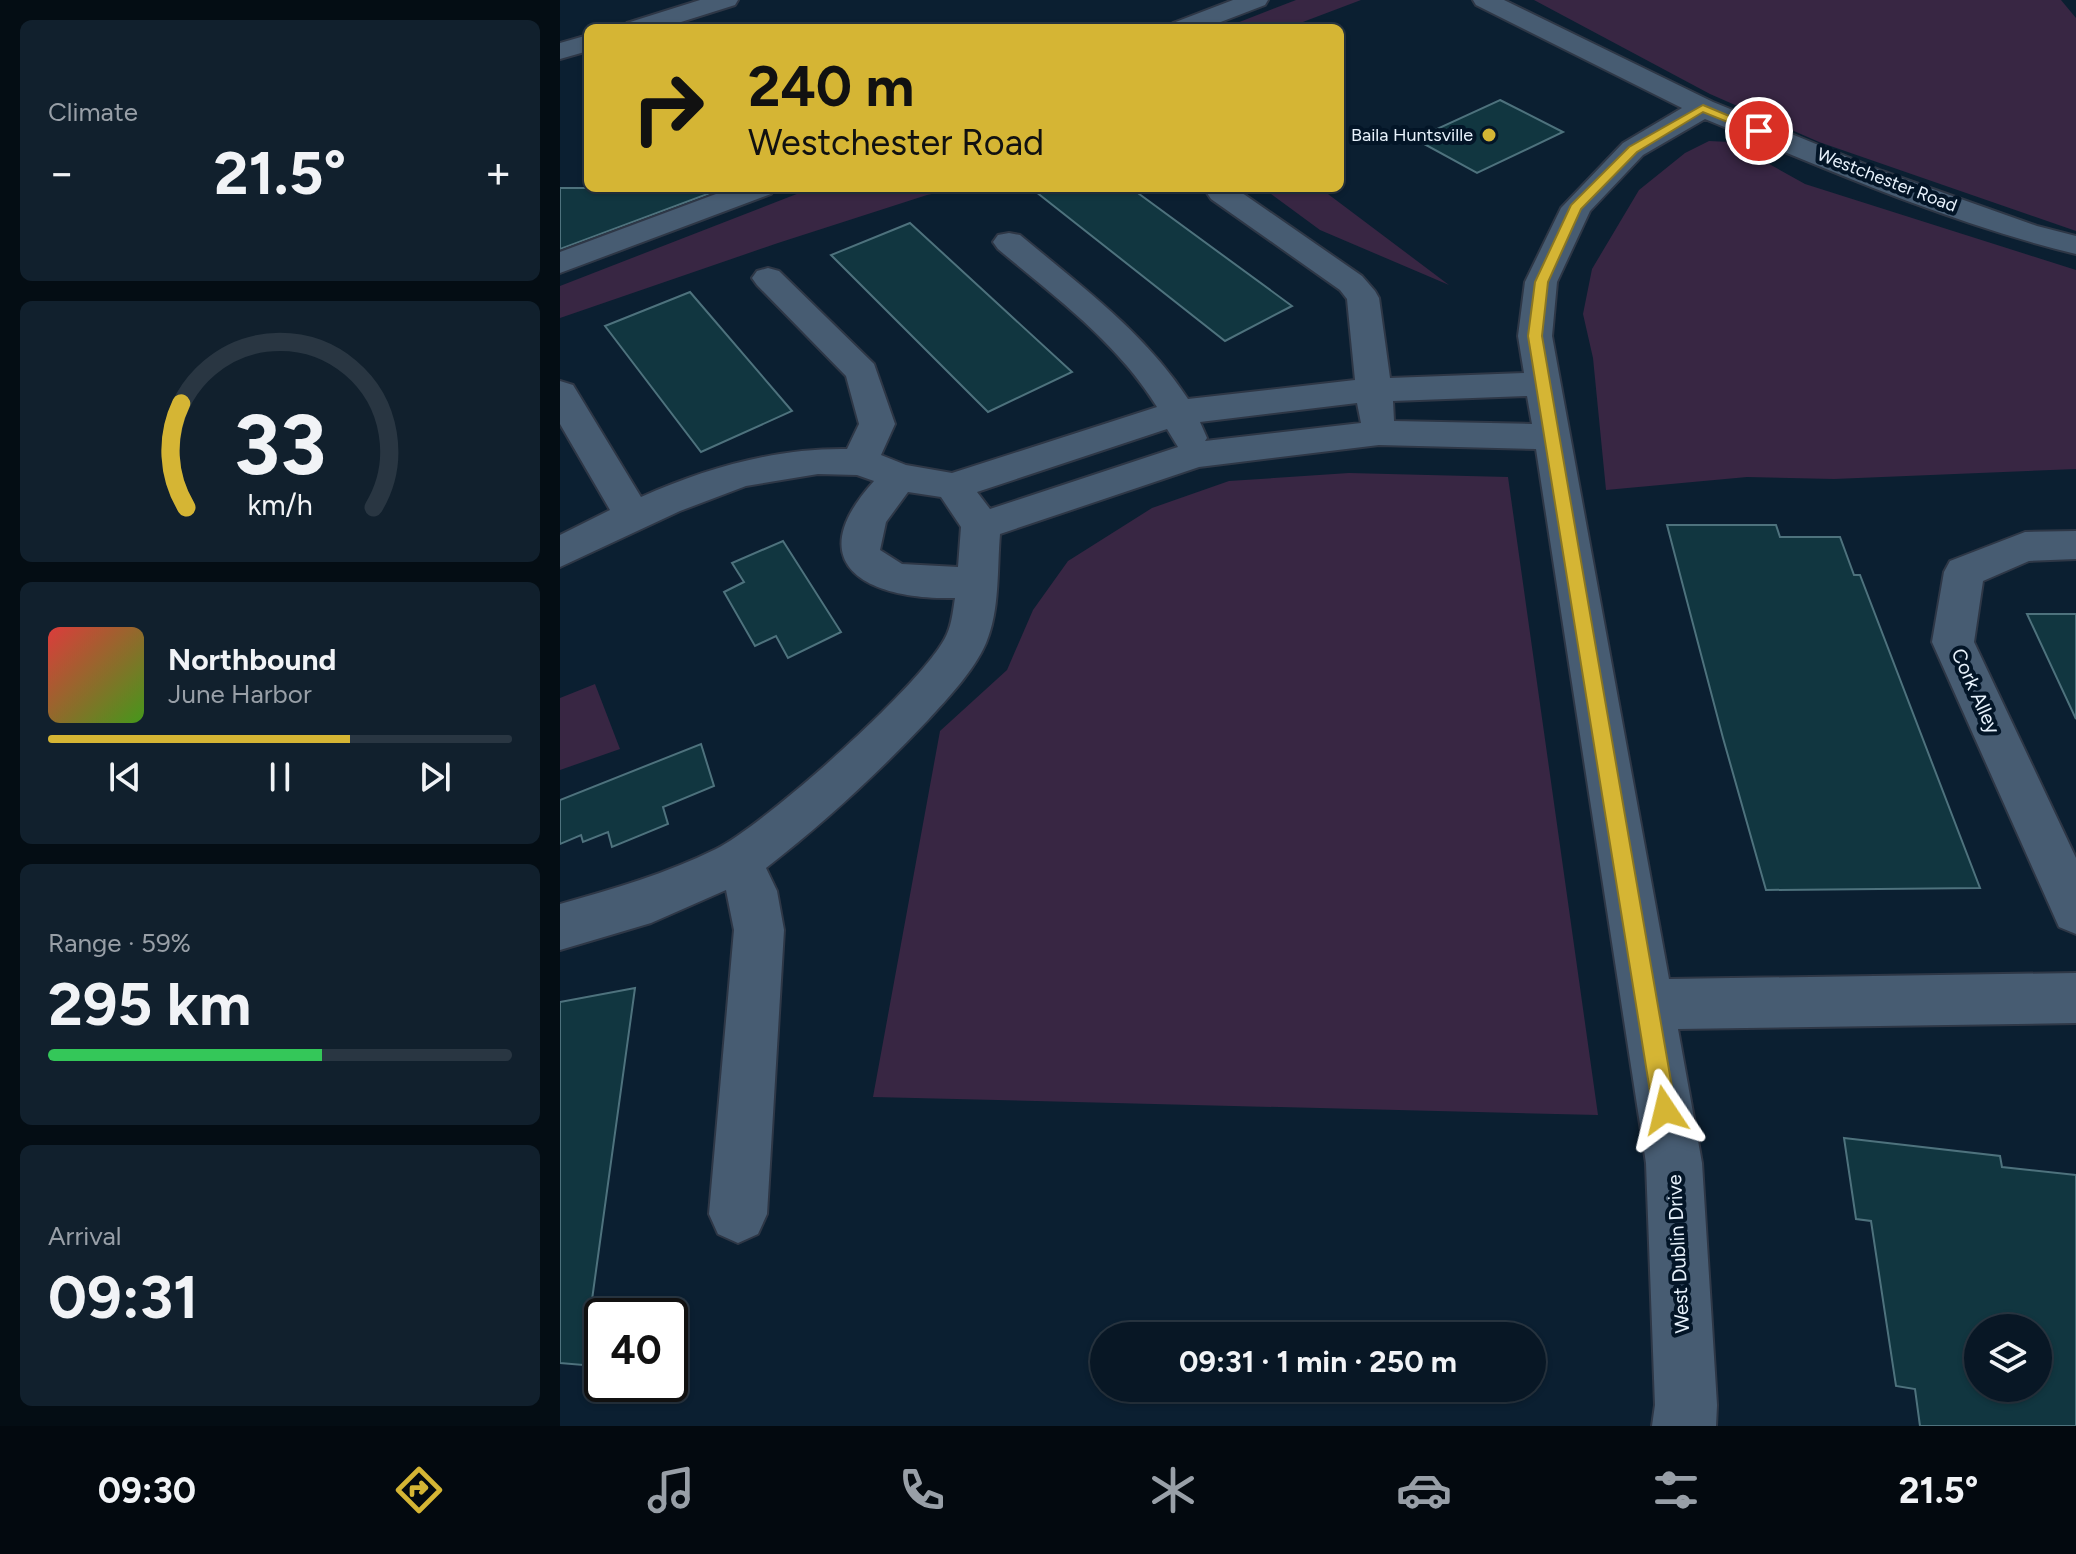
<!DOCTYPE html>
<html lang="en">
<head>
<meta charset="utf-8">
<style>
	:root { --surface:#081725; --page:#11202d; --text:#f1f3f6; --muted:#989fa7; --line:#293642; --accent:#d5b534 }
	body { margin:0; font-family:Figtree,sans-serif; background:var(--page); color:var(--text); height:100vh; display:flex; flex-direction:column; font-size:30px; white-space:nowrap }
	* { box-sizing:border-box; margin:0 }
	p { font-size:26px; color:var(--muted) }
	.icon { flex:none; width:44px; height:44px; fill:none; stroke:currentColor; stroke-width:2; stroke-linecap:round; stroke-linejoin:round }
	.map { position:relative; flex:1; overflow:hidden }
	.panel { display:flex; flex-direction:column; gap:20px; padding:20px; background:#040d14; width:560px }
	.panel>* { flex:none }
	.banner { position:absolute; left:24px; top:24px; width:760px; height:168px; border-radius:12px; box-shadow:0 2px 6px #0004,0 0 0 2px var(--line); background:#d5b534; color:#111; overflow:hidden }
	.fabs { position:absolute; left:1404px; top:1314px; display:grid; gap:16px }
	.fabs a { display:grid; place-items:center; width:88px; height:88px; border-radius:50%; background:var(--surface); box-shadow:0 2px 6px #0004,0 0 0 2px var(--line); font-size:40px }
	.speed { position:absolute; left:24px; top:1298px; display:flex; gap:16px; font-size:40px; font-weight:700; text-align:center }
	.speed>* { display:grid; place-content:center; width:104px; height:104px; border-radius:50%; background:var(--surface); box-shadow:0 2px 6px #0004,0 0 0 2px var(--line); line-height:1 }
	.speed .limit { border:4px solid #111; border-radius:12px; background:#fff; color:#111 }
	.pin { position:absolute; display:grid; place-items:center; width:68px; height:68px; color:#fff; margin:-34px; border:4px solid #fff; border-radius:50%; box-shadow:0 2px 8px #0007 }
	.me { position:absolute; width:88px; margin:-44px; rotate:350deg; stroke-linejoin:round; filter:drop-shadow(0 0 6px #0008) }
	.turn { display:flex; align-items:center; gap:28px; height:168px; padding:0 32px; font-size:36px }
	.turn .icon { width:104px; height:104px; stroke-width:2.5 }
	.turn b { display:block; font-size:56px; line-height:68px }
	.big { font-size:60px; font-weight:700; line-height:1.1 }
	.panel .tile { flex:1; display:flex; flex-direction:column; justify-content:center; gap:12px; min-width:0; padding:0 28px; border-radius:12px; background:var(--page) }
	.panel .dial { align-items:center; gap:0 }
	.dial svg { height:208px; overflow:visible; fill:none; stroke:var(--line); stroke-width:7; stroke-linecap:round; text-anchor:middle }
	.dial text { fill:var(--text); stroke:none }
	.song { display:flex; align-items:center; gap:24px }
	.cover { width:96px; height:96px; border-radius:12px; background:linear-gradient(135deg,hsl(0 70% 55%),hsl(100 70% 35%)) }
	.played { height:8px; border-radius:4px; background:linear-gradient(90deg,var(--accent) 65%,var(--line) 65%) }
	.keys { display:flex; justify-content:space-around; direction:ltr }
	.heat { display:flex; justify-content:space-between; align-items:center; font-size:44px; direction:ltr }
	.charge { height:12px; border-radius:6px; background:linear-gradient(90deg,#34c759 59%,var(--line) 0) }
	.trip { position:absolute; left:530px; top:1322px; width:456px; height:80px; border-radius:40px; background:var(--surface); box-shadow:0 2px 6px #0004,0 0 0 2px var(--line); font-weight:700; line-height:80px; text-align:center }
	.tabs { display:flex; height:128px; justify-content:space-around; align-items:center; background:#03090f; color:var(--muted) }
	.tabs .icon { width:56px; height:56px }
	.tabs .on { color:var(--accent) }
	.tabs b { font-size:36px; color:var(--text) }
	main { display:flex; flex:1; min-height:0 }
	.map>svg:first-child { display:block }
</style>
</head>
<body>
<main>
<section class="panel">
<div class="tile"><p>Climate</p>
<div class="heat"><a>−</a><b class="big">21.5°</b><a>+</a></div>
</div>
<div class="tile dial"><svg viewBox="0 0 100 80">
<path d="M14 69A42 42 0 1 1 86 69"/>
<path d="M14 69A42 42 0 0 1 12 29" stroke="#d5b534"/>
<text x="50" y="56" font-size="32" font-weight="700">33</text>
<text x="50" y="72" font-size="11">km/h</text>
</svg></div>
<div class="tile">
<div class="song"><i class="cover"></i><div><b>Northbound</b><p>June Harbor</p></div></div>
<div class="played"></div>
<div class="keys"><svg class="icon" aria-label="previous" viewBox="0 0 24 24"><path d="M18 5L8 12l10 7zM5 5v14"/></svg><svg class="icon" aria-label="pause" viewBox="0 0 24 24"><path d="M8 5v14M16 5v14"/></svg><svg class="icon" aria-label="next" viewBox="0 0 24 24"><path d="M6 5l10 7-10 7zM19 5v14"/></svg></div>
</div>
<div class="tile"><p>Range · 59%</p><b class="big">295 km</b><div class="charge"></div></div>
<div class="tile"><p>Arrival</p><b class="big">09:31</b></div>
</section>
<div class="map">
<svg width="1516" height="1426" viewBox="0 0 1516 1426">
	<rect width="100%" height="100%" fill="#0b1f31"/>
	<path fill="#382643" d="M736 0H801L727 28H664Z
		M974 0H1501L1516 18V231L1259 142 1150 94Z
		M1149 141 1170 142 1245 184 1516 270V469L1274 479 1187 477 1046 490 1033 358 1023 314 1032 269 1079 190 1125 153Z
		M252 188H401L367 195 218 243 0 318V286Z
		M703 188H760L889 285 760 230Z
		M789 473 948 477 1038 1115 313 1097 380 731 447 670 473 610 508 561 592 508 669 481Z
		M35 684 60 749 0 770V698Z"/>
	<path fill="#113640" stroke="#4e727d" stroke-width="2" fill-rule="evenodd" d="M940 100 1003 132 917 173 855 139Z
		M0 188H160L161 189 0 249Z
		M471 188H571L732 306 665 341Z
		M350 223 512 372 428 412 271 255Z
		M130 292 232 411 141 452 45 326Z
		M1107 525H1216L1220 537H1280L1294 575H1300L1420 888 1206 890 1163 738Z
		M223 541 281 632 228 658 216 636 195 646 164 592 184 582 172 563Z
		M1467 614H1516V719Z
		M141 744 154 786 103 807 108 824 52 847 48 832 23 842 21 835 0 844V800Z
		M75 988 23 1365 0 1363V1002Z
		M1284 1138 1440 1156 1442 1167 1516 1175V1426H1360L1355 1389 1336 1386 1311 1221 1296 1219ZM1418 1328H1478V1388H1418Z"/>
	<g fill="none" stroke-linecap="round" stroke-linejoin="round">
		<g stroke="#2e3746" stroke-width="4">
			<path id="minor" d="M140 0H178L175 5 102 28H63L67 23Z
				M673 0H708L705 5 645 28H609L613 23Z
				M913 0H944L1153 102 1322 171 1477 226 1516 236V254C1388 223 1266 169 1145 119L1083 155 1030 211 997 282 992 336 1109 979 1516 973V1023L1118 1029 1142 1163 1157 1405 1156 1426H1092L1095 1405 1086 1163 976 449 819 445 639 467 440 534C437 569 440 610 426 643 414 671 388 698 368 720 317 774 264 823 206 868L217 891 224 930 207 1214 198 1234 178 1243 158 1234 149 1214 174 930 166 890 91 923 0 950V904C54 889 105 874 156 849 203 826 367 681 387 634 392 623 393 610 395 598 310 600 237 566 314 481L297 475 258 474 186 486 120 511 0 567V535L50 510 0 424V381L13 385 81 497C146 468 215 448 287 449L299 424 286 376 197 285 192 278 197 271 208 268 219 271 314 364 335 424 321 455 346 465 392 473 597 407C557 342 495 297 438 249L433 242 438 235 449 233 460 235C521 286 584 332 628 399L795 380 787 299 780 290 651 199 647 193 650 188H675L802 276 815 291 819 298 830 378 964 373 958 336 965 282 1001 208 1063 143 1122 108 916 5ZM967 396 972 424 834 421 833 401ZM797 403 801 423 645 441 647 438 640 422ZM607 429 618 447 430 509 417 492ZM348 492 381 497 401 527 398 567 342 564 320 550 326 522Z
				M28 35V51L0 59V43Z
				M172 188H215L211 194 0 273V252Z
				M1516 531V559L1469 561 1423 581 1414 642 1516 858V934L1499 927 1372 642 1384 572 1390 561 1465 532Z"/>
		</g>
		<use href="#minor" fill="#475c72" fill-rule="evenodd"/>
	</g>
	<path fill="#d5b534" stroke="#8a7622" stroke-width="2" d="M1143 105 1205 131 1195 133 1143 112 1077 152 1021 209 988 282 982 336 1116 1110 1113 1118 1105 1121 1097 1118 1093 1110 968 336 975 282 1011 205 1069 147Z"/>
	<circle fill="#d5b534" stroke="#031527" stroke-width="3" cx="929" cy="135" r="8"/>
	<g text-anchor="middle" stroke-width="8" stroke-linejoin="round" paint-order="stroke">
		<g font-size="18" fill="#e8f2fc" stroke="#031527" text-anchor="end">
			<text x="913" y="141">Baila Huntsville</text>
		</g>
		<g font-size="18" fill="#e8f2fc" stroke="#031527">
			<text transform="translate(1327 180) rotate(21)" y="6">Westchester Road</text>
		</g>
		<g font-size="20" fill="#e8f2fc" stroke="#031527">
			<text transform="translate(1416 691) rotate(66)" y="7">Cork Alley</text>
			<text transform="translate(1118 1254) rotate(-93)" y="7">West Dublin Drive</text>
		</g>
	</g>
</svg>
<div class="fabs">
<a><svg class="icon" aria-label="layers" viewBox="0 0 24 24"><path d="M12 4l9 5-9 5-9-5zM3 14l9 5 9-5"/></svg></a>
</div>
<div class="speed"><div class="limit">40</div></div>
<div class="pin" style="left:1199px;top:131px;background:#d93025"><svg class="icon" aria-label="arrive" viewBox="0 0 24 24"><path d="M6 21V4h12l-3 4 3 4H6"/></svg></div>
<svg class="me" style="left:1105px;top:1110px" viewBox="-20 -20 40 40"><path d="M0-17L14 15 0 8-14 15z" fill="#d5b534" stroke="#fff" stroke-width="4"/></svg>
<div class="trip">09:31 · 1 min · 250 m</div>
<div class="banner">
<div class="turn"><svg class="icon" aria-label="right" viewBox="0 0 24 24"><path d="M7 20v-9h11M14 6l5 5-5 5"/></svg><div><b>240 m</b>Westchester Road</div></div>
</div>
</div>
</main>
<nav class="tabs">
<b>09:30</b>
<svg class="icon on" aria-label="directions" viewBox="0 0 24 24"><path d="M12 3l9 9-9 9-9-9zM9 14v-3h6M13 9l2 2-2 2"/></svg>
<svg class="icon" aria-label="music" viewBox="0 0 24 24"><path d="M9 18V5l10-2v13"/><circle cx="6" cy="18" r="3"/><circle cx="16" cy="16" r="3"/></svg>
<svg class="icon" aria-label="phone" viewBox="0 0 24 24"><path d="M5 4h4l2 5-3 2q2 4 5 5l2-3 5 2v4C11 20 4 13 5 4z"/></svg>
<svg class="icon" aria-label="climate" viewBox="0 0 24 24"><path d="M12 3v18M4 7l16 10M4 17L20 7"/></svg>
<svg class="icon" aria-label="car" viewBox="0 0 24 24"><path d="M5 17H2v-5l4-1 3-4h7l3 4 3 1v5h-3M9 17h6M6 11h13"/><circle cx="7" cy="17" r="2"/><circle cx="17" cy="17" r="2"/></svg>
<svg class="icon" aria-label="filters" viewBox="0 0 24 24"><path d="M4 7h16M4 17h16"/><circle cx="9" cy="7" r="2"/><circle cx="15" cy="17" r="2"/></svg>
<b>21.5°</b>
</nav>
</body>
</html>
